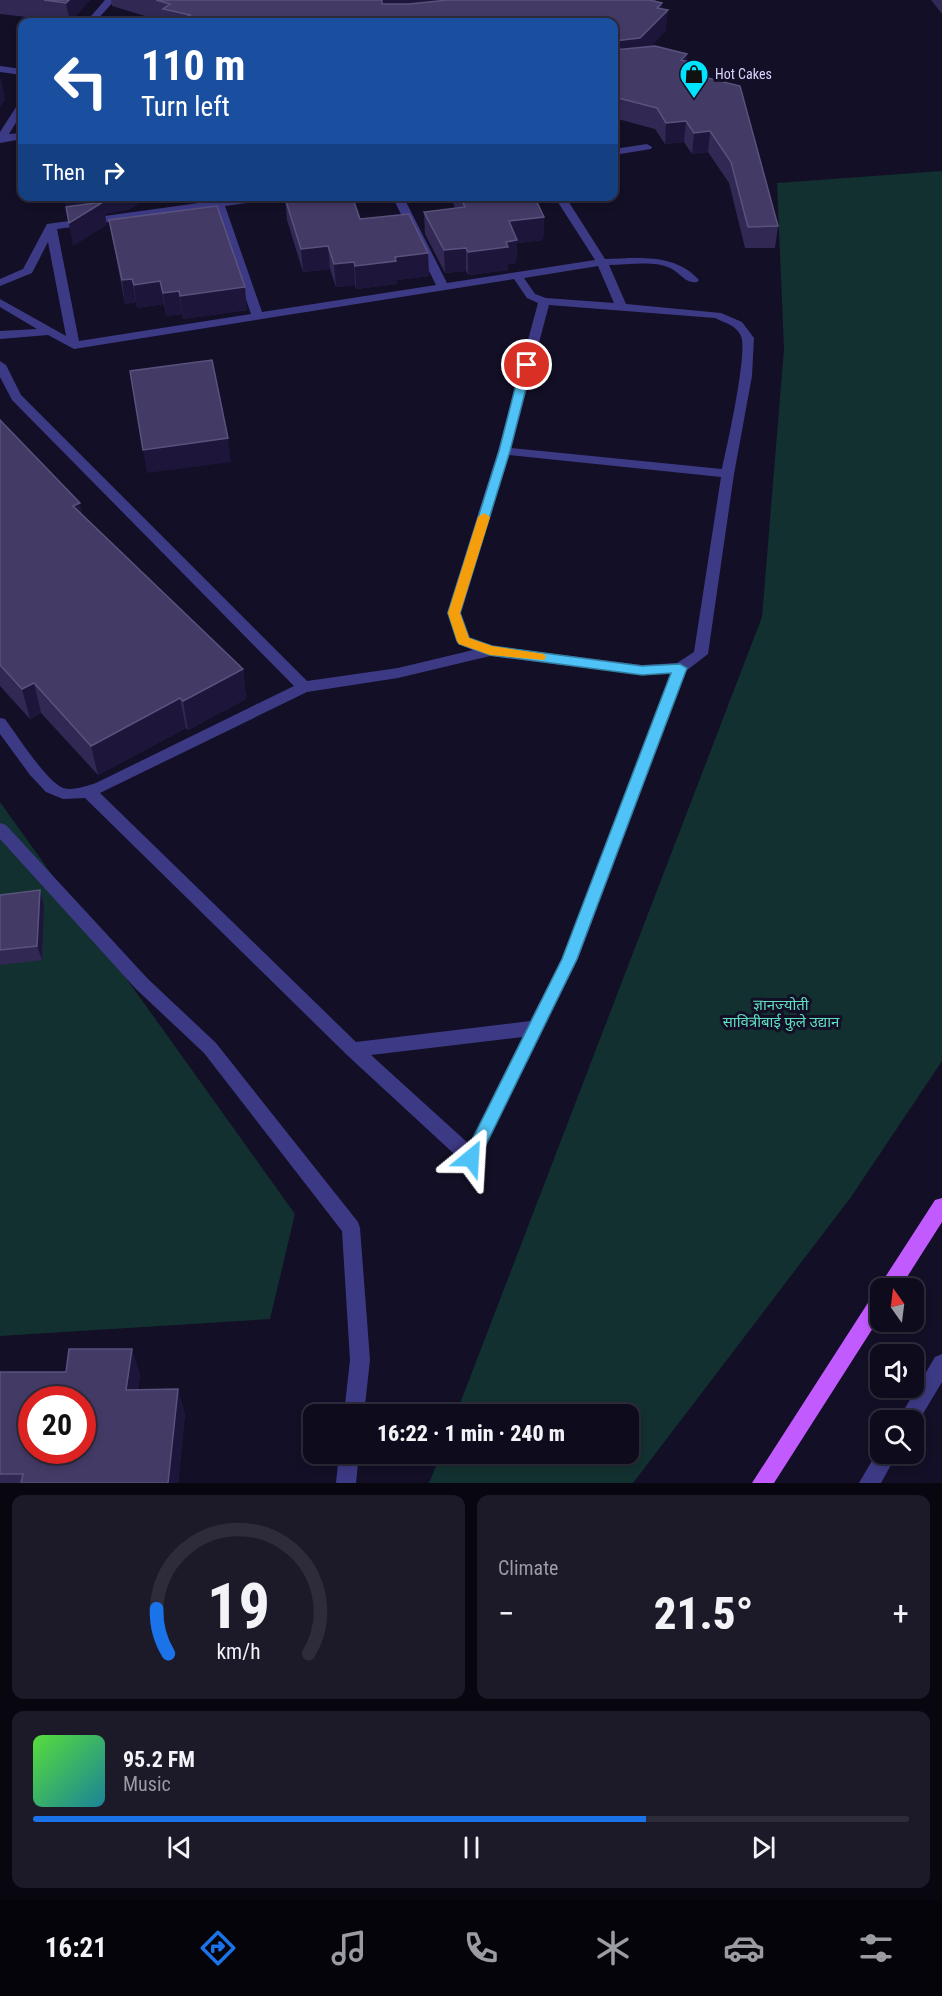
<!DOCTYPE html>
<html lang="en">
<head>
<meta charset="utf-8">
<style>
	:root { --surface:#0e0b1c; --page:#1c1929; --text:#f1f3f6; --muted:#9b9ba3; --line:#2e2b3b; --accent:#1a73e8 }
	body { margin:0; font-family:"Roboto Condensed","Noto Sans Devanagari",sans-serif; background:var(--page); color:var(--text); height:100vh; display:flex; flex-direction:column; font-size:22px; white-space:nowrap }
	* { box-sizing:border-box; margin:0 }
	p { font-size:20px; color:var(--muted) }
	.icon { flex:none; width:33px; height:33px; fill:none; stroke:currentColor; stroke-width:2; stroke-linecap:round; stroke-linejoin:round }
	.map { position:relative; height:1483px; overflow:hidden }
	.details { display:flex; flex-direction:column; gap:12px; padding:12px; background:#08060f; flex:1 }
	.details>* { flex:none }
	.top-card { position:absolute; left:18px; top:18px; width:600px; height:183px; border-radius:12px; box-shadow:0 3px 9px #0003,0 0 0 2px var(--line); background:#1a4fa0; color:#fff; overflow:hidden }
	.needle { width:39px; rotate:346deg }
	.fabs { position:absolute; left:870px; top:1278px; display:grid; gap:12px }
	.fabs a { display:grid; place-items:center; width:54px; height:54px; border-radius:12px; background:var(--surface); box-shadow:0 3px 9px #0003,0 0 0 2px var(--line); font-size:30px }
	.speed { position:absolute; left:18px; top:1386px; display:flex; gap:12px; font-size:30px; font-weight:700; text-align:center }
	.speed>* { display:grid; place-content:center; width:78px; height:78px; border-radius:50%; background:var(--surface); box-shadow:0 3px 9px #0003,0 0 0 2px var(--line); line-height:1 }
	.speed .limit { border:9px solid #d22; background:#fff; color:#111 }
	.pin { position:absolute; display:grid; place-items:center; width:51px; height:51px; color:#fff; margin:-26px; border:3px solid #fff; border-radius:50%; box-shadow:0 2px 6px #0007 }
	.me { position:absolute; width:66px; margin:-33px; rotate:27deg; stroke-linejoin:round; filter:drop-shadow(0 0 4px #0008) }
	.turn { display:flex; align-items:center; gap:21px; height:126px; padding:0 24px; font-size:27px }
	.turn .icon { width:78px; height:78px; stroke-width:2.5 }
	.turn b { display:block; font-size:42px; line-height:51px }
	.then { display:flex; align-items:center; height:57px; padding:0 24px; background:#0003; gap:12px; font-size:22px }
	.big { font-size:45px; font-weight:800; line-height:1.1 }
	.details .widget { flex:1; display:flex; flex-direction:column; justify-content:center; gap:9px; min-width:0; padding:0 21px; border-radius:12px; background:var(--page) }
	.details .dial { align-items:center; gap:0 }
	.dial svg { height:156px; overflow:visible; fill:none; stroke:var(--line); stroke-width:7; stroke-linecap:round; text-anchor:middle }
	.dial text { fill:var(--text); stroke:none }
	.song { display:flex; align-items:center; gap:18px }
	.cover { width:72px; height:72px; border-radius:9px; background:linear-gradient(135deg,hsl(110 70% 55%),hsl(190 70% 35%)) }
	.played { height:6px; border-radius:3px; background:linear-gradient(90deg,var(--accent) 70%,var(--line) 70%) }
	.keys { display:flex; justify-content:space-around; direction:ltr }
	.heat { display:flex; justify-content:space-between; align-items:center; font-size:33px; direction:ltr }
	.details .tiles { flex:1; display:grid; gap:12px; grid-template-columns:1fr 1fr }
	.widget:last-child { grid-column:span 2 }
	.trip { position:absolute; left:303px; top:1404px; width:336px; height:60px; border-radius:12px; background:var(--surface); box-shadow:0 3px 9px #0003,0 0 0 2px var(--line); font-weight:800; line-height:60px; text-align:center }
	.tab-bar { display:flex; height:96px; justify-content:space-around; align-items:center; background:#06040b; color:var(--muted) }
	.tab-bar .icon { width:42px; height:42px }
	.tab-bar .active { color:var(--accent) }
	.tab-bar b { font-size:27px; color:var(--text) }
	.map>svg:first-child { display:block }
</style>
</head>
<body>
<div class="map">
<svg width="942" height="1483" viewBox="0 0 942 1483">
	<rect width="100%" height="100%" fill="#130f26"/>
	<path fill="#12302f" d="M942 171V1061L851 1197 633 1483H429L441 1454H628V1414H456L762 617 784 349 777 183Z
		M0 802 295 1214 270 1319 0 1336Z"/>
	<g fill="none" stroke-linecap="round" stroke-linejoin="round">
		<path fill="#3d3a85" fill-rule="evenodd" d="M105 0H115L95 22H86Z
			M0 66 22 69V75L0 72Z
			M22 103V113L9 134 22 133V139L0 143V132L18 104Z
			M647 144 652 147 651 149 614 155V149Z
			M249 196H282L277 199 225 206 262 312 436 285 392 196H403L447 283 595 260 554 196H565L605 259C638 258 675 253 699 280L697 282C686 284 681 274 672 269 655 260 628 265 609 265L626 304 721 313 742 322 754 338 752 376 734 474 708 654 686 671 578 959 477 1164 471 1166 465 1164 347 1055 85 798 63 799 46 792 30 775 0 734V718L5 719C17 735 46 781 63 788 73 791 86 786 96 783L294 686 12 400 0 377V361L6 365 21 395 307 681 398 668 473 650 459 644 447 613 498 451 538 303 527 298 514 279 74 349 48 335 0 339V331L37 329 0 307V299L66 336 48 242 32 273 0 286V279L23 269 47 224ZM215 208 251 314 79 341 57 229ZM598 266 614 303 546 298 535 294 524 278ZM549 305 715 318C725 323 736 325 741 336 748 352 727 447 722 469L511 448ZM509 455 721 477 694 652 677 663 642 665 492 646 470 638 461 613ZM490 656 642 675 671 674 562 959 530 1021 356 1042 100 793 307 692 398 678ZM523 1037 469 1144 371 1055Z
			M942 1354V1382L915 1427 914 1428V1420H898L935 1357Z
			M880 1447V1454H897L881 1483H859Z"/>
		<path fill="#3d3a85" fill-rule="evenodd" d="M0 823 6 825 148 979 216 1043 358 1222 360 1228 370 1360 364 1414H344L350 1360 342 1231 204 1053 136 989 0 839Z
			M339 1454H359L356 1483H336Z"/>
		<path fill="#c25bff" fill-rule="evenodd" d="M942 1198V1222L900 1288H880V1291L879 1288 882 1282 935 1200Z
			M880 1292V1317L774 1483H752L873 1295Z"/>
	</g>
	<path fill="#312854" d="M0 0H90L70 22 0 14Z
		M111 0H656V2L662 3V9L666 30 650 47 687 54V62L697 64 696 75 778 226 775 248H745L729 183 708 152 692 154 684 142 665 144 655 129 614 118V22H165L112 6Z
		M931 0H942V14Z
		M451 196H534L544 217 543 240 517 243 516 263 508 264V270L468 275 466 271 445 273 425 234 424 212 455 208Z
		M285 198 360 219 428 253 429 276 397 280V284L356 289 355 285 336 287 330 269 303 272 287 220Z
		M109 220 247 310 183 319 182 314 166 316 164 304 137 308 136 302 125 304Z
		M0 420 83 516 243 669 246 699 188 730 186 728 98 775 41 713 30 719 0 686Z
		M40 890 44 905 42 960 0 965V895Z
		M0 1372 140 1374 138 1390 185 1413 178 1483H0Z"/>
	<path fill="#1d163a" d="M69 0H90L70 22 66 3Z
		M382 0H535L389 17 382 4Z
		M662 3 661 17 668 10 666 30 639 58 614 61V41Z
		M687 54 686 74 681 60Z
		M697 64 695 85 688 73Z
		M1 78 5 100 0 107V79Z
		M686 121 684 142 665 144 666 123Z
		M710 131 708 152 692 154 694 133Z
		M64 196H144L145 200 129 210 105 214 107 225 73 246Z
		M544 217 543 240 517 243 516 263 508 264V270L468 275V252L509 221Z
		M328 246 330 269 303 272 301 249Z
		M466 248V271L445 273 444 250Z
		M428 253 429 276 397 280V284L356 289 355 266 395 257Z
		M354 262 355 285 336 287 334 264Z
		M132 279 136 302 125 304 122 280Z
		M160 281 164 304 137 308 134 285Z
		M245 287 247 310 183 319 180 296Z
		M179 291 182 314 166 316 163 293Z
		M228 438 231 462 147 473 143 450Z
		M80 503 86 533 73 506Z
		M243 669 246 699 188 730 183 701Z
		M34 683 41 713 30 719 22 689Z
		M180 698 186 728 98 775 91 746Z
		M40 890 44 905 42 960 37 946Z
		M132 1349 140 1374 134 1414 126 1390Z
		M178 1389 185 1413 178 1483H168Z"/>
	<path fill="#433a66" stroke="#5a527e" stroke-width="1.5" fill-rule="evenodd" d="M44 0H69L66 3Z
		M156 0H382V4H409L448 0H649L662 3 657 8 668 10 640 38 614 41V50L655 46 687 54 681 60 697 64 688 73 740 86 778 226 748 227 731 162 710 131 694 133 686 121 666 123 657 108 614 97V22H176L190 15 163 9 170 4Z
		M294 196H352L360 219 409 214 428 253 395 257 396 261 355 266 354 262 334 264 328 246 301 249 285 198Z
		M460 196H534L544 217 509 221 517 240 506 242 508 247 468 252 466 248 444 250 424 212 465 207Z
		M103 202 69 223 66 207Z
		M217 206 245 287 180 296 179 291 163 293 160 281 134 285 132 279 122 280 109 220Z
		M212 360 228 438 143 450 130 371Z
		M0 420 80 503 73 506 243 669 183 701 180 698 91 746 34 683 22 689 0 665Z
		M40 890 37 946 0 950V895Z
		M69 1349H132L126 1390 178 1389 168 1483H21L23 1474H0V1372H66ZM32 1400H82V1450H32Z"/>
	<path fill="#4fc3f7" stroke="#337fa1" stroke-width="1.5" d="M527 362 532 365 510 451 460 613 469 638 492 646 642 666 680 664 687 668 577 959 477 1163 471 1165 465 1163 463 1158 562 959 671 673 642 675 490 655 459 644 457 641 448 613 499 451 521 365Z"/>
	<path fill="#f59e0b" d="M484 513 490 517 460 613 469 638 492 646 544 654 546 657 544 660 490 655 459 644 457 641 448 613 478 517Z"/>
	<defs>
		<g id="shop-pin" transform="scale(1.5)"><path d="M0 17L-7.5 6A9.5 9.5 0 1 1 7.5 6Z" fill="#00e5ff" stroke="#130f26"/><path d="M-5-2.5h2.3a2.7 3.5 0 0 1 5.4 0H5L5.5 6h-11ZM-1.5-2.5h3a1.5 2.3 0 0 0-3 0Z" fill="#111"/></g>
	</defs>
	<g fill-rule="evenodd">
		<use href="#shop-pin" x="694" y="74"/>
	</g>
	<g text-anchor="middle" stroke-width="6" stroke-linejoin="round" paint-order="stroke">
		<g font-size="14" fill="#d9d4ff" stroke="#130f26" text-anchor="start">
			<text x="715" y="79">Hot Cakes</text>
		</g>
		<g font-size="15" fill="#5fe0c0" stroke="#130f26">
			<text x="781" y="1010">ज्ञानज्योती<tspan x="781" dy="17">सावित्रीबाई फुले उद्यान</tspan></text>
		</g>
	</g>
</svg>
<div class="fabs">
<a><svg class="needle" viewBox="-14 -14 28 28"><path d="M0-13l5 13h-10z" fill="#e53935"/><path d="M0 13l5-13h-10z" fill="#9b9ba3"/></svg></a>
<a><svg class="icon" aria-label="sound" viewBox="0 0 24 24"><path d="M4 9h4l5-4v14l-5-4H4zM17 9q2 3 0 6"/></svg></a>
<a><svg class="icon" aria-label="search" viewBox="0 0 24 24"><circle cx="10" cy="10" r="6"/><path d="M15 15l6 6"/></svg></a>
</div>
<div class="speed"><div class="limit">20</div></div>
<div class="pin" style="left:527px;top:365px;background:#d93025"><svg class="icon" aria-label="arrive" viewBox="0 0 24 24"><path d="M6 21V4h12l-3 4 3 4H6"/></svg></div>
<svg class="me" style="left:471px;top:1158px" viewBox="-20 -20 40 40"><path d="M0-17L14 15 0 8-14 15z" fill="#4fc3f7" stroke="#fff" stroke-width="4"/></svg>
<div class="trip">16:22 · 1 min · 240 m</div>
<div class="top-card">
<div class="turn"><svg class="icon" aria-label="left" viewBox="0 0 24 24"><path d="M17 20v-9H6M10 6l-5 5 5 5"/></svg><div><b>110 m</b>Turn left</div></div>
<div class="then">Then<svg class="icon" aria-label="right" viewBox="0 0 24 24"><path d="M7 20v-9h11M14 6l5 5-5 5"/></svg></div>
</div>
</div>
<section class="details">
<div class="tiles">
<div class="widget dial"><svg viewBox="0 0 100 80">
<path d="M14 69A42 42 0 1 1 86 69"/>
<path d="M14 69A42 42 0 0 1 8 46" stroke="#1a73e8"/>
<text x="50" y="56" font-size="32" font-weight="700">19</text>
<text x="50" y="72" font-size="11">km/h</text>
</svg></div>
<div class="widget"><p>Climate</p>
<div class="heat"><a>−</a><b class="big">21.5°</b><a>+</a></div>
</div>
<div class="widget">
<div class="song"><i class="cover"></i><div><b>95.2 FM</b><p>Music</p></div></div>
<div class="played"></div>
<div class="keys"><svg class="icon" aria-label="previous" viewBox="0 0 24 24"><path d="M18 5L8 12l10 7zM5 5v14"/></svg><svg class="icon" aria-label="pause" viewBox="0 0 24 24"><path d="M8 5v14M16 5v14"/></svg><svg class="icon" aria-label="next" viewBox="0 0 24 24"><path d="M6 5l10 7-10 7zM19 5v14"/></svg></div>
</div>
</div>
</section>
<nav class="tab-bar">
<b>16:21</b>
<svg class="icon active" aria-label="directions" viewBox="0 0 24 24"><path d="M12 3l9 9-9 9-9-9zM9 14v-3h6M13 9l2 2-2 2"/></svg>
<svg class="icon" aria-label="music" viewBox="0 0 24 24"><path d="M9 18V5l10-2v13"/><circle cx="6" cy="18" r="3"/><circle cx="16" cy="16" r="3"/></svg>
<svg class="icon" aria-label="phone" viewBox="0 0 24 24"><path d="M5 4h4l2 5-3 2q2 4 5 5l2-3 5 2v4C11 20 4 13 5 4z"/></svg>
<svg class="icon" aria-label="climate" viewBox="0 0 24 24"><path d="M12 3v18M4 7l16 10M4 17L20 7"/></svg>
<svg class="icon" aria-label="car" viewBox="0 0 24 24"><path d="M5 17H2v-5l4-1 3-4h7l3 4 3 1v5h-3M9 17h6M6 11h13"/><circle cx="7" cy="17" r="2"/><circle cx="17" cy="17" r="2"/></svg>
<svg class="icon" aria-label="filters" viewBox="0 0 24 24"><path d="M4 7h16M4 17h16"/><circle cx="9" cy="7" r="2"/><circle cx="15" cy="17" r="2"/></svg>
</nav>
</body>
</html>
